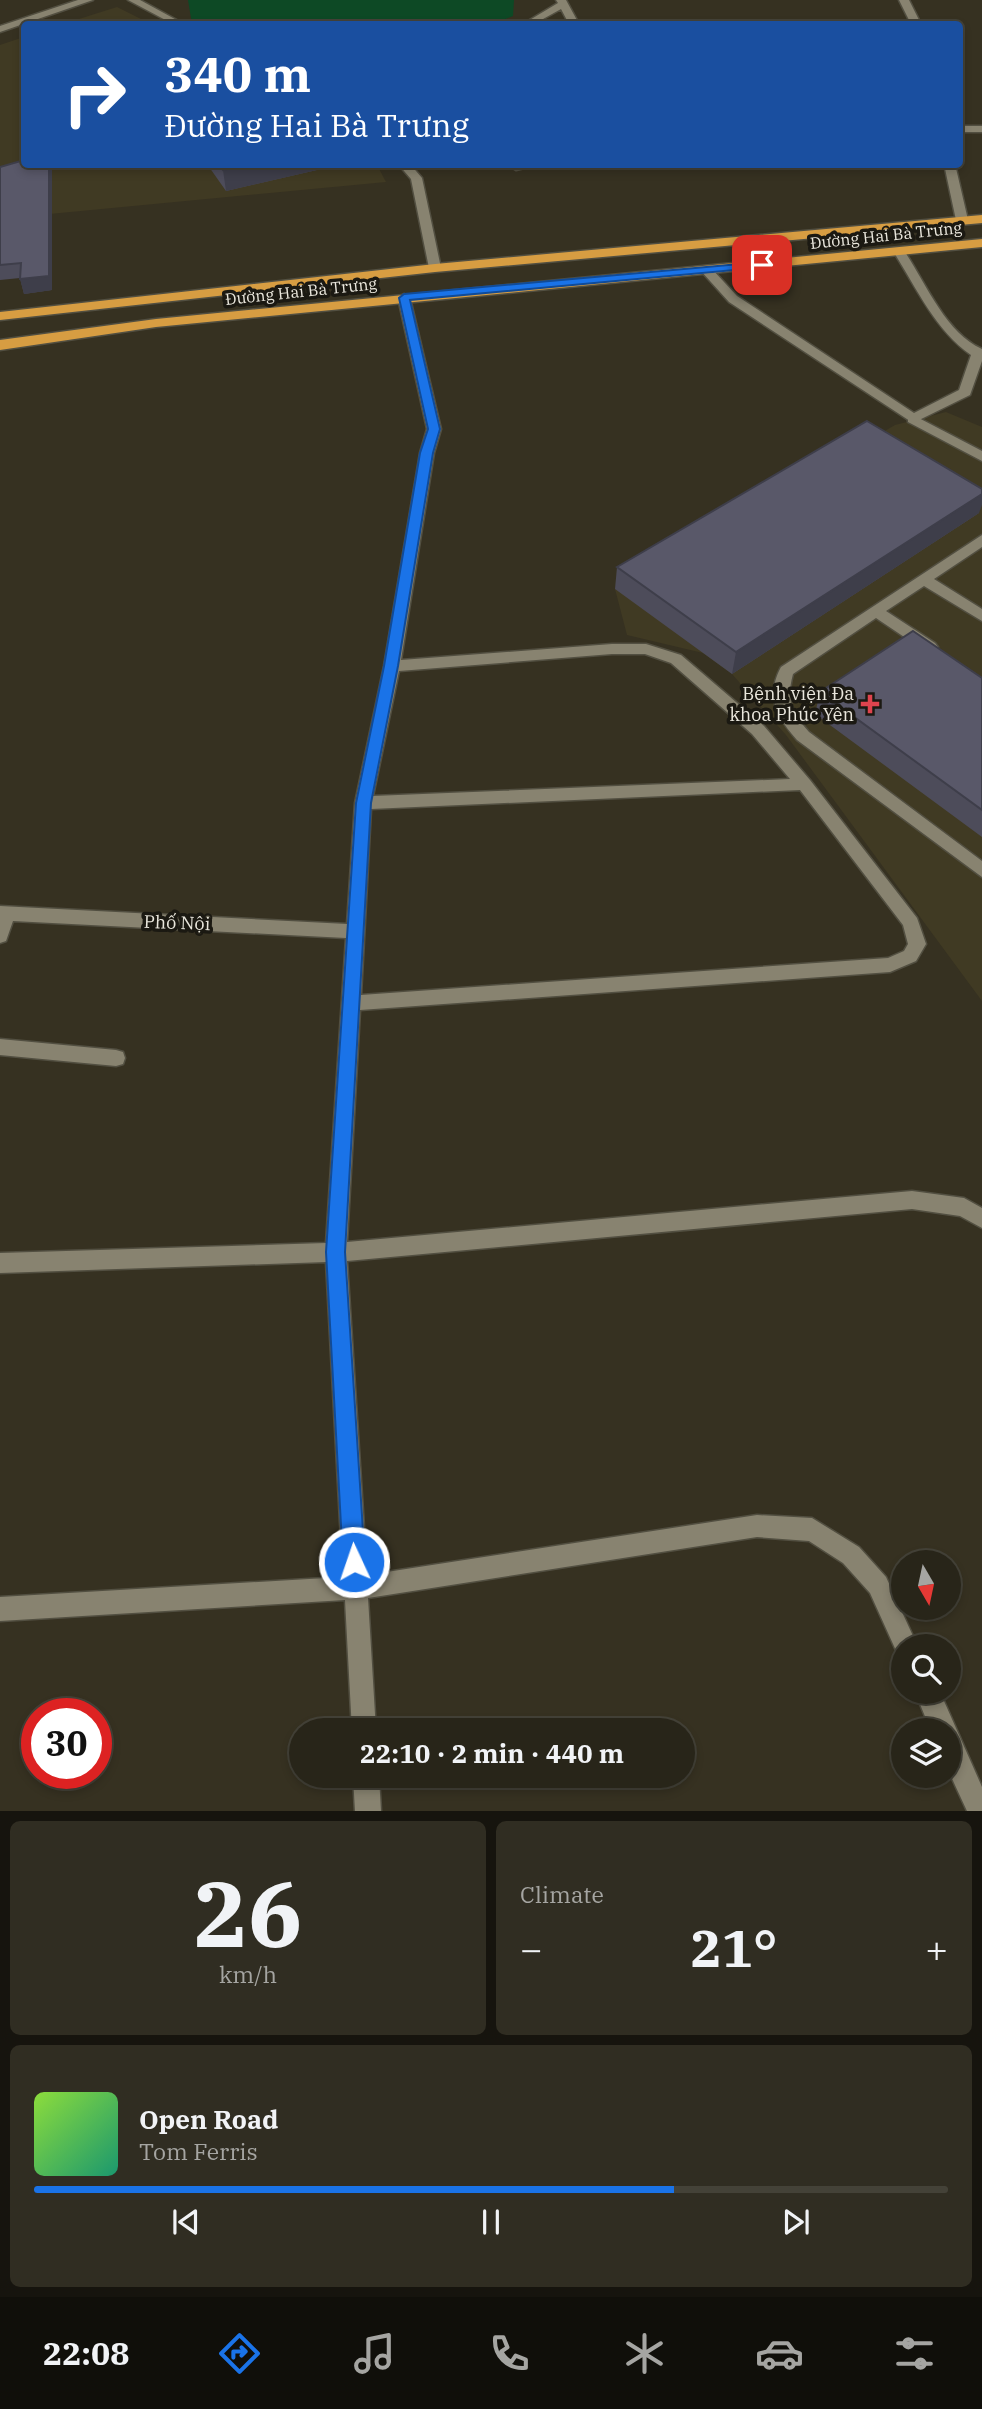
<!DOCTYPE html>
<html lang="en">
<head>
<meta charset="utf-8">
<style>
	:root { --surface:#282519; --page:#302d22; --text:#f1f3f6; --muted:#a5a5a2; --line:#444238; --accent:#1a73e8 }
	body { margin:0; font-family:"IBM Plex Serif",serif; background:var(--page); color:var(--text); height:100vh; display:flex; flex-direction:column; font-size:26px; white-space:nowrap }
	* { box-sizing:border-box; margin:0 }
	p { font-size:23px; color:var(--muted) }
	.icon { flex:none; width:38px; height:38px; fill:none; stroke:currentColor; stroke-width:2; stroke-linecap:round; stroke-linejoin:round }
	.map { position:relative; height:1811px; overflow:hidden }
	.sheet { display:flex; flex-direction:column; gap:10px; padding:10px; background:#16140e; flex:1 }
	.sheet>* { flex:none }
	.hud { position:absolute; left:21px; top:21px; width:942px; height:147px; border-radius:7px; box-shadow:0 4px 10px #0003,0 0 0 2px var(--line); background:#1a4fa0; color:#fff; overflow:hidden }
	.needle { width:46px; rotate:171deg }
	.tools { position:absolute; left:891px; top:1550px; display:grid; gap:14px }
	.tools a { display:grid; place-items:center; width:70px; height:70px; border-radius:50%; background:var(--surface); box-shadow:0 4px 10px #0003,0 0 0 2px var(--line); font-size:35px }
	.speed { position:absolute; left:21px; top:1698px; display:flex; gap:14px; font-size:35px; font-weight:700; text-align:center }
	.speed>* { display:grid; place-content:center; width:91px; height:91px; border-radius:50%; background:var(--surface); box-shadow:0 4px 10px #0003,0 0 0 2px var(--line); line-height:1 }
	.speed .limit { border:10px solid #d22; background:#fff; color:#111 }
	.pin { position:absolute; display:grid; place-items:center; width:60px; height:60px; color:#fff; margin:-30px; border-radius:14px; box-shadow:0 4px 10px #0006 }
	.me { position:absolute; width:77px; margin:-38px; rotate:357deg; stroke-linejoin:round; filter:drop-shadow(0 0 5px #0008) }
	.turn { display:flex; align-items:center; gap:24px; height:147px; padding:0 28px; font-size:32px }
	.turn .icon { width:91px; height:91px; stroke-width:2.5 }
	.turn b { display:block; font-size:49px; line-height:60px }
	.big { font-size:52px; font-weight:700; line-height:1.1 }
	.sheet .card { flex:1; display:flex; flex-direction:column; justify-content:center; gap:10px; min-width:0; padding:0 24px; border-radius:10px; background:var(--page) }
	.sheet .dial { align-items:center; gap:0 }
	.dial b { font-size:91px; line-height:1 }
	.song { display:flex; align-items:center; gap:21px }
	.cover { width:84px; height:84px; border-radius:10px; background:linear-gradient(135deg,hsl(90 70% 55%),hsl(160 70% 35%)) }
	.played { height:7px; border-radius:4px; background:linear-gradient(90deg,var(--accent) 70%,var(--line) 70%) }
	.keys { display:flex; justify-content:space-around; direction:ltr }
	.heat { display:flex; justify-content:space-between; align-items:center; font-size:38px; direction:ltr }
	.sheet .tiles { flex:1; display:grid; gap:10px; grid-template-columns:1fr 1fr }
	.card:last-child { grid-column:span 2 }
	.trip { position:absolute; left:289px; top:1718px; width:406px; height:70px; border-radius:35px; background:var(--surface); box-shadow:0 4px 10px #0003,0 0 0 2px var(--line); font-weight:700; line-height:70px; text-align:center }
	.tab-bar { display:flex; height:112px; justify-content:space-around; align-items:center; background:#100f0a; color:var(--muted) }
	.tab-bar .icon { width:49px; height:49px }
	.tab-bar .selected { color:var(--accent) }
	.tab-bar b { font-size:32px; color:var(--text) }
	.map>svg:first-child { display:block }
</style>
</head>
<body>
<div class="map">
<svg width="982" height="1811" viewBox="0 0 982 1811">
	<rect width="100%" height="100%" fill="#363121"/>
	<path fill="#403a23" d="M117 7 151 24H63Z
		M24 37V164L377 165 386 182 18 217 0 227V45Z
		M946 412 982 427V1001L786 735 732 674 703 653 627 635 615 589 895 425Z"/>
	<path fill="#0d4925" d="M188 0H514L513 16 492 24H192Z"/>
	<g fill="none" stroke-linecap="round" stroke-linejoin="round">
		<g stroke="#524f41" stroke-width="3">
			<path id="lane" d="M913 415 982 451V461L908 422V416Z
				M982 535V547L934 579 982 609V621L924 586 886 611 935 643 938 647 935 651H925L876 618 793 674C786 700 791 712 809 732L982 861V877L797 740C777 717 765 697 781 667Z"/>
		</g>
		<g stroke="#524f41" stroke-width="3">
			<path id="street" d="M78 0H93L0 32V26Z
				M128 0H140L184 24H173Z
				M556 0H566L579 24H569L561 9 534 24H523L558 3Z
				M899 0H909L921 24H911Z
				M959 126H982V132H959Z
				M398 164H410L422 178 441 268 439 271 429 268 411 179Z
				M542 164 516 170 511 167 513 164Z
				M944 164H955L968 220 966 222 956 220Z
				M895 249H903C925 281 945 333 982 349V361L970 395 913 423 729 302 701 271 711 268 737 296 914 413 959 390 971 355C935 330 916 287 893 251Z
				M404 294 410 298 441 429 434 453 401 660 612 644H646L681 655 764 726 810 780 917 918 926 944 916 961 890 972 360 1010 347 1242 912 1191 964 1198 982 1208V1228L960 1216 912 1209 347 1261 367 1575 757 1515 812 1518 859 1547 886 1577 918 1647H903V1658L898 1655 870 1593 843 1563 809 1541 757 1537 368 1598 376 1731H352L345 1600 0 1621V1597L343 1577 326 1262 0 1273V1253L326 1243 346 938 13 921 6 941 0 943V906L347 924 355 803 384 666 420 453 427 429 398 298ZM612 654H645L671 663 752 734 790 779 373 796 399 671ZM800 790 903 925 908 944 904 951 888 958 361 995 371 809Z
				M0 1039 116 1050 123 1052 125 1058 123 1064 116 1066 0 1055Z
				M915 1692H940L982 1787V1811H967L948 1770V1731H931Z
				M353 1776H379L381 1811H355Z"/>
		</g>
		<g stroke="#524f41" stroke-width="3">
			<path id="highway" d="M982 215V223L435 272 0 320V312L435 264Z
				M982 239V247L156 327 0 350V340L156 319Z"/>
		</g>
		<use href="#lane" fill="#888370" fill-rule="evenodd"/>
		<use href="#street" fill="#888370" fill-rule="evenodd"/>
		<use href="#highway" fill="#d79d42" fill-rule="evenodd"/>
	</g>
	<path fill="#4d4c5a" d="M207 164H343L226 191Z
		M0 167H52V290L24 294 20 278 0 280Z
		M979 513 732 674 615 589 617 567Z
		M982 678V837L815 714 820 692Z"/>
	<path fill="#3e3e4a" d="M49 164H51L52 167V290L24 294 20 279Z
		M248 164H343L226 191 223 170Z
		M982 494V505L979 513 732 674 736 652Z"/>
	<path fill="#595869" stroke="#3e3e4a" stroke-width="2" d="M24 160V164H49V276L20 279 21 263 0 265V167Z
		M219 164H248L223 170Z
		M867 421 982 489V494L736 652 617 567Z
		M913 631 982 678V810L820 692Z"/>
	<path fill="#1a73e8" stroke="#114b97" stroke-width="2" d="M762 262 768 265 766 267 410 300 440 429 433 453 398 666 371 803 345 1252 365 1562 362 1569 354 1572 347 1569 343 1562 326 1252 356 803 384 666 420 453 428 429 399 298 404 294Z"/>
	<path fill="#e0444e" stroke="#1b1912" stroke-width="2.5" d="M866.5 693.5h7v7h7v7h-7v7h-7v-7h-7v-7h7z"/>
	<g text-anchor="middle" stroke-width="7" stroke-linejoin="round" paint-order="stroke">
		<g font-size="16" fill="#eae7dd" stroke="#1b1912">
			<text transform="translate(886 235) rotate(-6)" y="6">Đường Hai Bà Trưng</text>
			<text transform="translate(301 291) rotate(-6)" y="6">Đường Hai Bà Trưng</text>
		</g>
		<g font-size="18" fill="#eae7dd" stroke="#1b1912" text-anchor="end">
			<text x="854" y="700">Bệnh viện Đa<tspan x="854" dy="21">khoa Phúc Yên</tspan></text>
		</g>
		<g font-size="18" fill="#eae7dd" stroke="#1b1912">
			<text transform="translate(177 923) rotate(2)" y="6">Phố Nội</text>
		</g>
	</g>
</svg>
<div class="tools">
<a><svg class="needle" viewBox="-14 -14 28 28"><path d="M0-13l5 13h-10z" fill="#e53935"/><path d="M0 13l5-13h-10z" fill="#a5a5a2"/></svg></a>
<a><svg class="icon" aria-label="search" viewBox="0 0 24 24"><circle cx="10" cy="10" r="6"/><path d="M15 15l6 6"/></svg></a>
<a><svg class="icon" aria-label="layers" viewBox="0 0 24 24"><path d="M12 4l9 5-9 5-9-5zM3 14l9 5 9-5"/></svg></a>
</div>
<div class="speed"><div class="limit">30</div></div>
<div class="pin" style="left:762px;top:265px;background:#d93025"><svg class="icon" aria-label="arrive" viewBox="0 0 24 24"><path d="M6 21V4h12l-3 4 3 4H6"/></svg></div>
<svg class="me" style="left:354px;top:1562px" viewBox="-20 -20 40 40"><circle r="17" fill="#1a73e8" stroke="#fff" stroke-width="3"/><path d="M0-11L8 9 0 5-8 9z" fill="#fff"/></svg>
<div class="trip">22:10 · 2 min · 440 m</div>
<div class="hud">
<div class="turn"><svg class="icon" aria-label="right" viewBox="0 0 24 24"><path d="M7 20v-9h11M14 6l5 5-5 5"/></svg><div><b>340 m</b>Đường Hai Bà Trưng</div></div>
</div>
</div>
<section class="sheet">
<div class="tiles">
<div class="card dial"><b>26</b><p>km/h</p></div>
<div class="card"><p>Climate</p>
<div class="heat"><a>−</a><b class="big">21°</b><a>+</a></div>
</div>
<div class="card">
<div class="song"><i class="cover"></i><div><b>Open Road</b><p>Tom Ferris</p></div></div>
<div class="played"></div>
<div class="keys"><svg class="icon" aria-label="previous" viewBox="0 0 24 24"><path d="M18 5L8 12l10 7zM5 5v14"/></svg><svg class="icon" aria-label="pause" viewBox="0 0 24 24"><path d="M8 5v14M16 5v14"/></svg><svg class="icon" aria-label="next" viewBox="0 0 24 24"><path d="M6 5l10 7-10 7zM19 5v14"/></svg></div>
</div>
</div>
</section>
<nav class="tab-bar">
<b>22:08</b>
<svg class="icon selected" aria-label="directions" viewBox="0 0 24 24"><path d="M12 3l9 9-9 9-9-9zM9 14v-3h6M13 9l2 2-2 2"/></svg>
<svg class="icon" aria-label="music" viewBox="0 0 24 24"><path d="M9 18V5l10-2v13"/><circle cx="6" cy="18" r="3"/><circle cx="16" cy="16" r="3"/></svg>
<svg class="icon" aria-label="phone" viewBox="0 0 24 24"><path d="M5 4h4l2 5-3 2q2 4 5 5l2-3 5 2v4C11 20 4 13 5 4z"/></svg>
<svg class="icon" aria-label="climate" viewBox="0 0 24 24"><path d="M12 3v18M4 7l16 10M4 17L20 7"/></svg>
<svg class="icon" aria-label="car" viewBox="0 0 24 24"><path d="M5 17H2v-5l4-1 3-4h7l3 4 3 1v5h-3M9 17h6M6 11h13"/><circle cx="7" cy="17" r="2"/><circle cx="17" cy="17" r="2"/></svg>
<svg class="icon" aria-label="filters" viewBox="0 0 24 24"><path d="M4 7h16M4 17h16"/><circle cx="9" cy="7" r="2"/><circle cx="15" cy="17" r="2"/></svg>
</nav>
</body>
</html>
